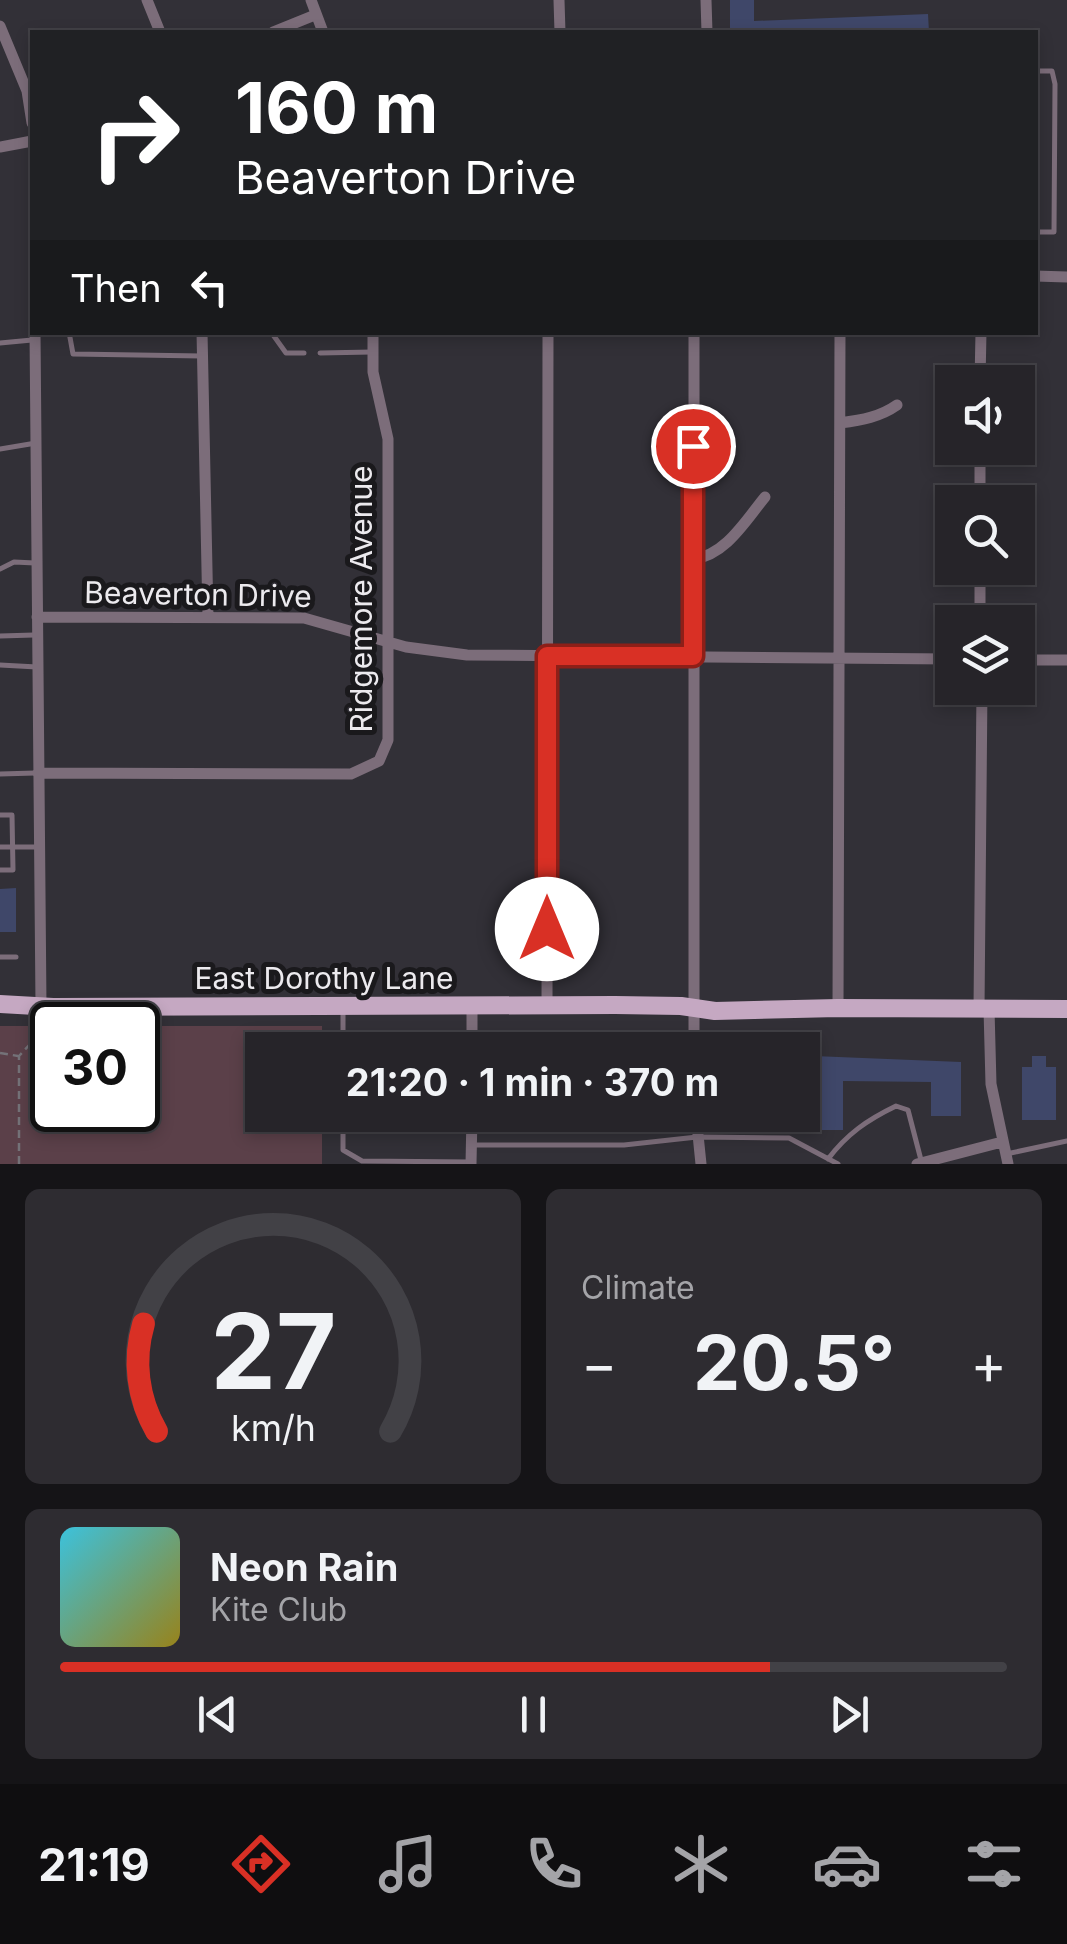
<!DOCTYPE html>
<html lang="en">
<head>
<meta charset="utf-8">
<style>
	:root { --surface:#262429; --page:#2e2c31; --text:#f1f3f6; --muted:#a4a4a8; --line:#424146; --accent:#d93025 }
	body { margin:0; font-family:Inter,sans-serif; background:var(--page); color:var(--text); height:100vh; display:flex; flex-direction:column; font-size:38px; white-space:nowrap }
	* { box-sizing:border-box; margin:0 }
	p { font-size:32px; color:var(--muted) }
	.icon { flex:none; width:55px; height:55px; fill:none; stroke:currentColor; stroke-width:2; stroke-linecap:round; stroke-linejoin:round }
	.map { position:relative; height:1164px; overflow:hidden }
	.sheet { display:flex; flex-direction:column; gap:25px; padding:25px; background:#151417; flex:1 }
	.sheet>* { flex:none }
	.hud { position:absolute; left:30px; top:30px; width:1008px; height:305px; border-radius:0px; box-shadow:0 5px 15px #0003,0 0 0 2px var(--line); background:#202124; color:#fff; overflow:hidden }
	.buttons { position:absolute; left:935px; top:365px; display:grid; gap:20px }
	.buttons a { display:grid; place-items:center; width:100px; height:100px; border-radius:0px; background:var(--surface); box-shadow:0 5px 15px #0003,0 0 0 2px var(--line); font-size:50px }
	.speed { position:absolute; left:30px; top:1002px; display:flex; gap:20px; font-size:50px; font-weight:700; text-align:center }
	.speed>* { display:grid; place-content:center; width:130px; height:130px; border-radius:50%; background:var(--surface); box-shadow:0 5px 15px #0003,0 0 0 2px var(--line); line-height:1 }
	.speed .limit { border:5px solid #111; border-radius:15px; background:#fff; color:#111 }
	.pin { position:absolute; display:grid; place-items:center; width:85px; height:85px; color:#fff; margin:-42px; border:5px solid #fff; border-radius:50%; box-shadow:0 2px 10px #0007 }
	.me { position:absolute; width:110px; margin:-55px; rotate:0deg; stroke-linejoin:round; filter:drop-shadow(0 0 8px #0008) }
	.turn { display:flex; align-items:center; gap:35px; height:210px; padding:0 40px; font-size:45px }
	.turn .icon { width:130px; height:130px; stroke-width:2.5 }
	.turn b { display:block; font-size:70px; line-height:85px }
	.then { display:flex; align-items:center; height:95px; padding:0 40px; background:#0003; gap:20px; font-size:38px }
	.big { font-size:75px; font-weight:700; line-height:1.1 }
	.sheet .tile { flex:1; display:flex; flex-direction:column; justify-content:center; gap:15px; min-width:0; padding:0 35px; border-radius:15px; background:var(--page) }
	.sheet .dial { align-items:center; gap:0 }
	.dial svg { height:260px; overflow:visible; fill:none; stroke:var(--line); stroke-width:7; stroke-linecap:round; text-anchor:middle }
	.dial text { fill:var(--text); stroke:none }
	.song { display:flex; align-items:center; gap:30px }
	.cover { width:120px; height:120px; border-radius:15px; background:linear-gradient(135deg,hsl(190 70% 55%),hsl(50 70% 35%)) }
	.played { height:10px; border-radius:5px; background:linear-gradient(90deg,var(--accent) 75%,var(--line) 75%) }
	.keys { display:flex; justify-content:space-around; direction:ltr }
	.heat { display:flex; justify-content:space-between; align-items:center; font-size:55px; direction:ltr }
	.sheet .tiles { flex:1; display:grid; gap:25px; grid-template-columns:1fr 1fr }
	.tile:last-child { grid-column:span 2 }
	.trip { position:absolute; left:245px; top:1032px; width:575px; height:100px; border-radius:0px; background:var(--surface); box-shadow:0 5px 15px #0003,0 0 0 2px var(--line); font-weight:700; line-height:100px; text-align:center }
	.dock { display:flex; height:160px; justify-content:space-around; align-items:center; background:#0f0e10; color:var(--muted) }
	.dock .icon { width:70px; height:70px }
	.dock .selected { color:var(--accent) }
	.dock b { font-size:45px; color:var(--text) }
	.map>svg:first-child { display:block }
</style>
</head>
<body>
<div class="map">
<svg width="1067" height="1164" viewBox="0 0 1067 1164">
	<rect width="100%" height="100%" fill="#323037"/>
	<path fill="#5b4049" d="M0 1026H52V1110H138V1026H322V1050H262V1115H322V1164H0Z"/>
	<path fill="#3f4769" d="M730 0H754V21L928 14 929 32H730Z
		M16 888V932H0V889Z
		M814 1056 961 1062V1116H931V1082L843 1081V1130H814Z
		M1032 1056H1046V1067H1056V1120H1022V1067H1032Z
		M504 1115H527V1129H504Z"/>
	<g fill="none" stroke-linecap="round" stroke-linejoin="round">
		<path stroke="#747278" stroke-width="2.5" stroke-dasharray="8 5" stroke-linecap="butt" d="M0 1053 18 1056
			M19 1164V1056L49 1024"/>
		<path stroke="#7c6d7a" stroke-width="5" d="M1035 71H1052L1055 84 1054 232H1035
			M69 332 73 354 202 356
			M271 332 286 353H304
			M0 343 32 340
			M320 353 372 352
			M0 449 36 443
			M0 569 14 562 35 563
			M0 636 34 635
			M0 665 37 667
			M0 774 35 773
			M0 815H12L13 870H0
			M0 847H38
			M0 957H16
			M343 1010V1050
			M343 1115V1150L362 1161 471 1162
			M344 1130H468
			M473 1145H624L697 1137 789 1138 838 1164
			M1006 1154 1067 1141
			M828 1159C847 1134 867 1120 896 1106L908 1110 921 1160"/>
		<path stroke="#7c6d7a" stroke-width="11" d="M147 0 160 32
			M311 0 323 32
			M559 0 560 32
			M706 0 707 32
			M0 26 27 91 32 123
			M273 32 315 15
			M0 147 32 141
			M1035 276 1067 277
			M35 332 41 1006
			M202 332 208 617
			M694 332V1050
			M980 382 981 332
			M840 423C862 420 880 417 897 405
			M980 448V502
			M693 559C725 556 746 520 765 497
			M980 568V622
			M37 617 304 618 406 647 467 655 952 659
			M1018 660H1067
			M38 773 351 774 379 761 388 740V439L373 372V332
			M547 1007 548 332
			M838 1008 840 332
			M979 1009 982 688
			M989 1009 991 1084 1008 1164
			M472 1050V1006
			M696 1115 701 1164
			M471 1164 472 1115
			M917 1164 1002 1142"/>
		<path stroke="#c5a8c2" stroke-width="18" d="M0 1004 53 1007 615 1005 681 1006 715 1011 838 1008 1067 1009"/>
	</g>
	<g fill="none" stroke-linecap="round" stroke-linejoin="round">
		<g stroke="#8d1f18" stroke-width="25">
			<path id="route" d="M547 929V656H693V446"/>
		</g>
		<use href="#route" stroke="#d93025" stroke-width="18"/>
	</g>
	<g text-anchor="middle" stroke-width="10" stroke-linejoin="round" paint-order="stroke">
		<g font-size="30" fill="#eceaee" stroke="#1a191c">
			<text transform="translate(198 595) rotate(1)" y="10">Beaverton Drive</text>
			<text transform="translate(362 599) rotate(-90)" y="10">Ridgemore Avenue</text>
			<text x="324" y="989">East Dorothy Lane</text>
		</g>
	</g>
</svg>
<div class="buttons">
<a><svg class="icon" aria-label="sound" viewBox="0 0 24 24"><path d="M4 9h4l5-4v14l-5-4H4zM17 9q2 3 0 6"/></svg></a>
<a><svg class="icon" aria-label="search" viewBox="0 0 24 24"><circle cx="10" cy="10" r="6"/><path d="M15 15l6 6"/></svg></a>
<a><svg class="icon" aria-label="layers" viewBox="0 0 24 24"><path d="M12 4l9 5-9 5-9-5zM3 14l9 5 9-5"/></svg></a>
</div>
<div class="speed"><div class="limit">30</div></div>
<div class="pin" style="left:693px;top:446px;background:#d93025"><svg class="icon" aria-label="arrive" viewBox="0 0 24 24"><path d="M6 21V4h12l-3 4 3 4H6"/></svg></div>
<svg class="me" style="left:547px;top:929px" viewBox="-20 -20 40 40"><circle r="19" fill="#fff"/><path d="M0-13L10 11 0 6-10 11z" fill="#d93025"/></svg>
<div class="trip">21:20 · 1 min · 370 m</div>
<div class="hud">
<div class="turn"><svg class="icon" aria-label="right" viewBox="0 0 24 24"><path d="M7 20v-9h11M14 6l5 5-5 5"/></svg><div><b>160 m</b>Beaverton Drive</div></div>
<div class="then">Then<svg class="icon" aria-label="left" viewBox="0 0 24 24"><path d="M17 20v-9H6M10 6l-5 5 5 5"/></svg></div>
</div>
</div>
<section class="sheet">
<div class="tiles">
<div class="tile dial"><svg viewBox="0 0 100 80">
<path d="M14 69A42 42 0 1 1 86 69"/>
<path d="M14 69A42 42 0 0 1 10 36" stroke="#d93025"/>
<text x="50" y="56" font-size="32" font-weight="700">27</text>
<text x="50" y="72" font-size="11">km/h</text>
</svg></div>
<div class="tile"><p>Climate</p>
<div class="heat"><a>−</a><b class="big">20.5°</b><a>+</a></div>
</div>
<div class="tile">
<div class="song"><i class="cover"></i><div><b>Neon Rain</b><p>Kite Club</p></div></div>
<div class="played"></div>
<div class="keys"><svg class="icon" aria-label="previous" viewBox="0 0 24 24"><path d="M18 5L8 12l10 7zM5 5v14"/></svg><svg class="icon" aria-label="pause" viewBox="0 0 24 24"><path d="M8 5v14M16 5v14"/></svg><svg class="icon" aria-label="next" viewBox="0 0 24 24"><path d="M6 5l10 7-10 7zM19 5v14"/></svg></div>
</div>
</div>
</section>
<nav class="dock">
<b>21:19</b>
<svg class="icon selected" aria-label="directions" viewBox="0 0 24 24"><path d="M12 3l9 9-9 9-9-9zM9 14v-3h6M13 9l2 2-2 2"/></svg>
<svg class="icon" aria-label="music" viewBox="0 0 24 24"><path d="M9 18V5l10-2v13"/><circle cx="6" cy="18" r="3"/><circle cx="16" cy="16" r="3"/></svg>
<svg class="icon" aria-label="phone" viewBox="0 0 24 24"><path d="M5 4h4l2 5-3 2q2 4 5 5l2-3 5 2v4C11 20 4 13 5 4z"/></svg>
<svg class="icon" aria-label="climate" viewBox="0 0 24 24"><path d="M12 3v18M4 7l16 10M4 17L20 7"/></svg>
<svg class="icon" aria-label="car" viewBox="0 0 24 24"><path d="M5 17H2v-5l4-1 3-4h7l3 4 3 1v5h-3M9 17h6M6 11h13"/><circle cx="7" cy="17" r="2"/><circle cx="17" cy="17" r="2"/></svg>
<svg class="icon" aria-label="filters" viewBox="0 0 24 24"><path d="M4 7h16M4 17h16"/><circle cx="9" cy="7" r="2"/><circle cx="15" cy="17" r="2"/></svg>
</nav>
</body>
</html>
